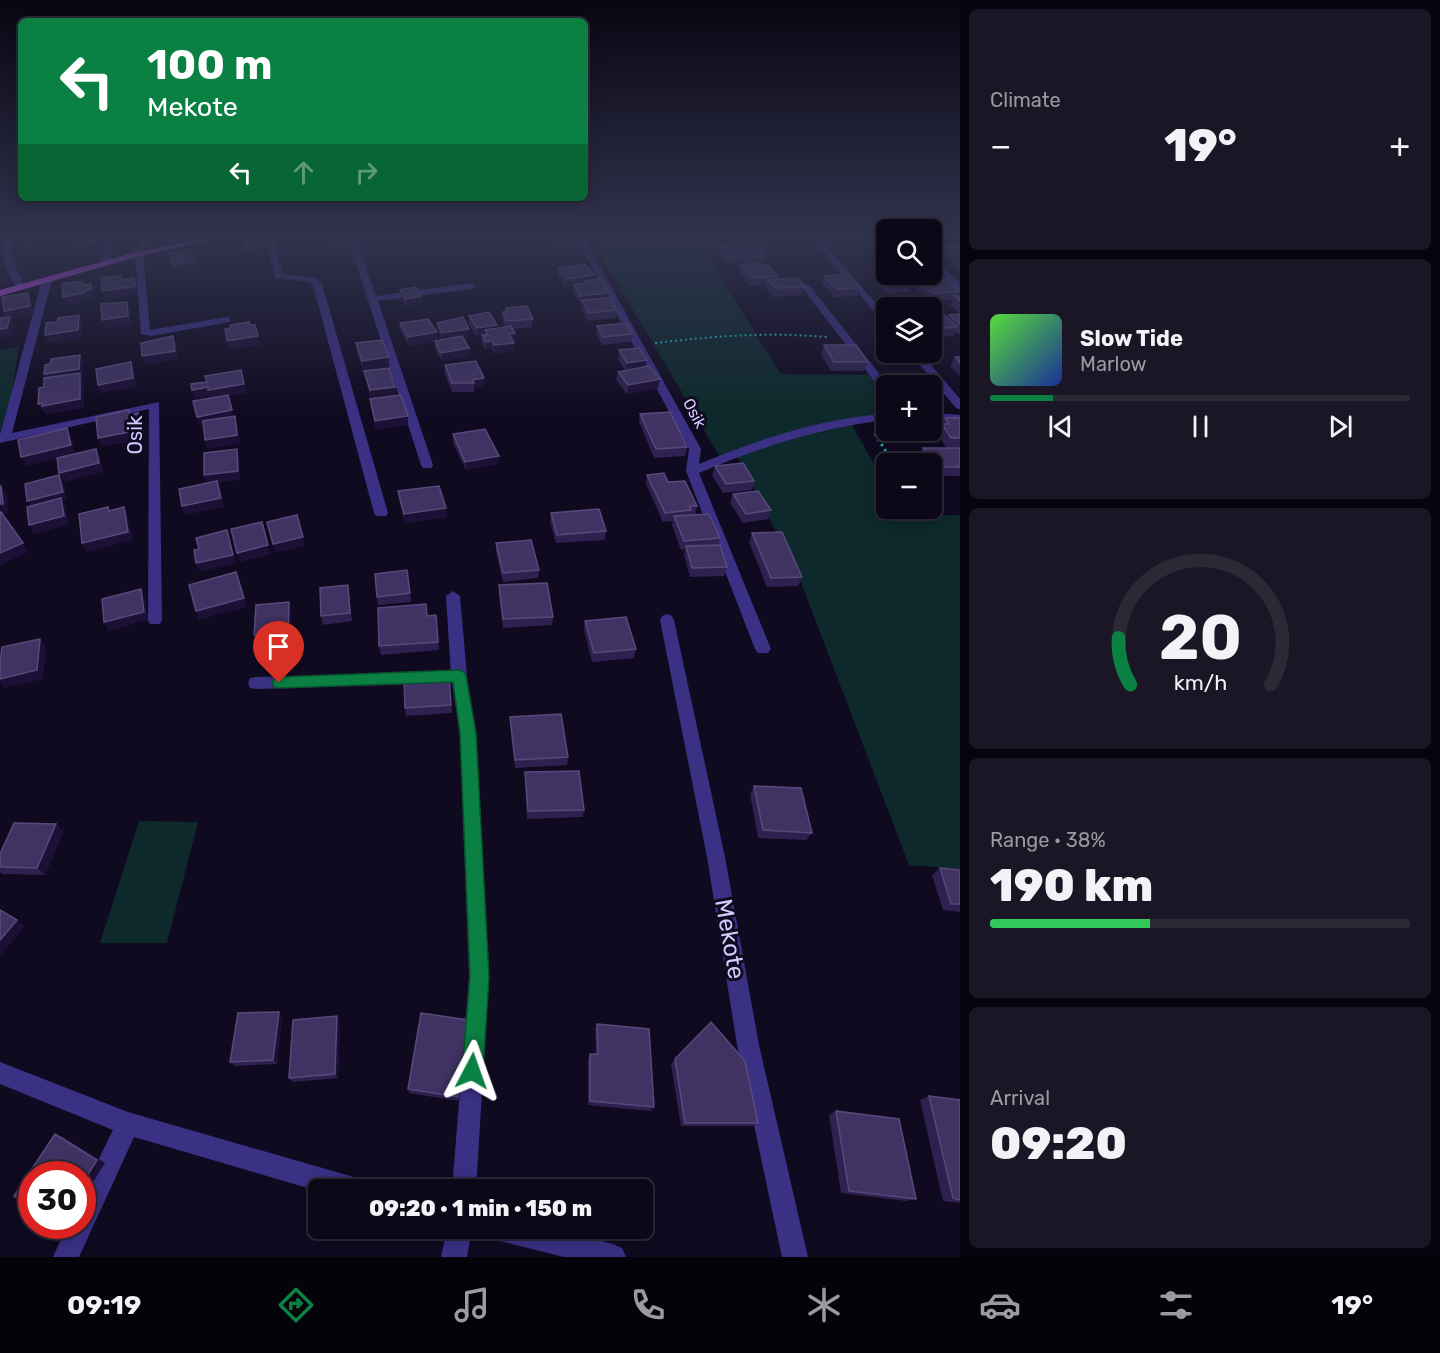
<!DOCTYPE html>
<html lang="en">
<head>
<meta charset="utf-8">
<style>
	:root { --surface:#0c0818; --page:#1a1625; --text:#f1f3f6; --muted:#9a9aa2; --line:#2c2937; --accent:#0b8043 }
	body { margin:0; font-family:Rubik,sans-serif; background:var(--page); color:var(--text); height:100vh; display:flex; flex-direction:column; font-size:22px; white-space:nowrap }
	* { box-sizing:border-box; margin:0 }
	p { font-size:20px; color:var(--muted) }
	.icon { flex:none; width:33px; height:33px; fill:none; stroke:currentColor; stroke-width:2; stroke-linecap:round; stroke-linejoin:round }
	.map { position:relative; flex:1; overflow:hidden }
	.drawer { display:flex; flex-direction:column; gap:9px; padding:9px; background:#07040d; width:480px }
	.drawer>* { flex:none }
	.banner { position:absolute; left:18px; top:18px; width:570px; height:183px; border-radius:9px; box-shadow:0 3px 15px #0003,0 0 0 2px var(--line); background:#0b8043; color:#fff; overflow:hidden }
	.fabs { position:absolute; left:876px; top:219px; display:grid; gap:12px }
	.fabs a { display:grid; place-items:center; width:66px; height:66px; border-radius:9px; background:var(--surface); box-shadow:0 3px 15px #0003,0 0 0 2px var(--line); font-size:30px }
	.speed { position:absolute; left:18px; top:1161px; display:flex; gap:12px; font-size:30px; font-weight:700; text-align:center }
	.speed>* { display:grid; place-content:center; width:78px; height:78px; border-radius:50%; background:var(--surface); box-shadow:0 3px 15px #0003,0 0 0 2px var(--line); line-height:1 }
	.speed .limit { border:9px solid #d22; background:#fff; color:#111 }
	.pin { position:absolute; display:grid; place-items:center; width:51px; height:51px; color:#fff; margin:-62px -26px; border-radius:50% 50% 50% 0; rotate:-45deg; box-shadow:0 0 6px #0007 }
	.pin .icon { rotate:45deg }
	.me { position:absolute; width:66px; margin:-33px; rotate:4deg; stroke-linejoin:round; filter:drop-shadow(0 0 4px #0008) }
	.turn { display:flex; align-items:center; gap:21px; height:126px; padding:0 30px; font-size:27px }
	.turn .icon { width:78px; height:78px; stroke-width:2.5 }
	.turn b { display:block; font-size:42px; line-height:51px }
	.lanes { display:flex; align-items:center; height:57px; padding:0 30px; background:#0003; justify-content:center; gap:30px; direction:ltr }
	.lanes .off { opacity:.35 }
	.big { font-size:45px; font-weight:800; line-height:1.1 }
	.drawer .card { flex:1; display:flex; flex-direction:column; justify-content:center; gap:9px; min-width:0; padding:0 21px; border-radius:9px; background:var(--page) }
	.drawer .dial { align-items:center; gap:0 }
	.dial svg { height:156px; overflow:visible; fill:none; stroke:var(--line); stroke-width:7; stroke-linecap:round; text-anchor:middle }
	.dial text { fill:var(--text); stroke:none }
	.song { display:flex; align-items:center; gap:18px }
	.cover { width:72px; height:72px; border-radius:9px; background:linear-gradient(135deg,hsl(110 70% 55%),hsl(230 70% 35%)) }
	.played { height:6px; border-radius:3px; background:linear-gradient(90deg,var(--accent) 15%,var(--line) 15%) }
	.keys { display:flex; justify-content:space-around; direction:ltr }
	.heat { display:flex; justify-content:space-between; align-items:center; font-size:33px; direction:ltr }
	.charge { height:9px; border-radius:4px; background:linear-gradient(90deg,#34c759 38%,var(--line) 0) }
	.trip { position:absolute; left:308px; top:1179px; width:345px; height:60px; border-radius:9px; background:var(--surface); box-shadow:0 3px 15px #0003,0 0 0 2px var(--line); font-weight:800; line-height:60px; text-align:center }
	.menu { display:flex; height:96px; justify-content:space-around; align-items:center; background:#05030a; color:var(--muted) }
	.menu .icon { width:42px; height:42px }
	.menu .on { color:var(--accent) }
	.menu b { font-size:27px; color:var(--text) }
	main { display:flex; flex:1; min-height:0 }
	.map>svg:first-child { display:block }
</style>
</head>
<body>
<main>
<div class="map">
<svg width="960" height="1257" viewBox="0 0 960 1257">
	<rect width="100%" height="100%" fill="#100a20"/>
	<path fill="#0d292b" d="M697 240 781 374 876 375 886 386V417L849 420 886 485V508L900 509 904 516 960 515V869L909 865 797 572 736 454 721 459 595 245Z
		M19 346 5 438 0 439V350Z
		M139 821 198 822 167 943H100Z"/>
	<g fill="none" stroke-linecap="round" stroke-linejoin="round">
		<path stroke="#21b8bc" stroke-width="2" stroke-dasharray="2 3" stroke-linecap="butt" d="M655 343C715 336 766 332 827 337"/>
		<path stroke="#21b8bc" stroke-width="3" stroke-dasharray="2 4" stroke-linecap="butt" d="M875 434 894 464"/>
		<path fill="#3a3084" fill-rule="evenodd" d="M3 238H11V257L25 287 23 289H17C7 274 0 256 3 238Z
			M106 238H114L109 263 105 266 101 263Z
			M141 238H149L143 254 150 330 227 317 230 318V322L151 336 141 334 135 254Z
			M266 238H274L282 274 316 278 322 284 388 513 386 516H376L374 513 313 285 310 282 275 278Z
			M348 238H356L376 296 471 283 476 286 471 289 378 301 433 465 431 468H423L421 465Z
			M576 238H584L701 449 699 464C759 439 822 418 886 414V420C820 428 760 447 699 473L771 649 768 653H758L755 649 686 471 689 449Z
			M702 238H710L716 246 709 248Z
			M811 238H819L886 315V323L883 322Z
			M932 258 960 283V291L932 265Z
			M47 277 52 280 12 433 159 402 162 620 160 624H150L148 620 149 409 0 443V435L42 280Z
			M803 285H809L889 386H886V392L882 391 803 289Z
			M909 352H920L960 399V409L956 408Z
			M932 413 960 415V421L932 419Z
			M453 591 460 596 467 676 476 733 489 977 476 1190H452L469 977 460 733 451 676 446 596Z
			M667 614 672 616 674 620 725 857 759 1045 808 1257H782L737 1045 707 857 660 620 662 616Z
			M423 672 429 674 431 678 429 682 423 684 256 689 250 688 248 683 250 678 256 677Z
			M0 1062 128 1112 357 1178 366 1181 369 1190 318 1191 134 1137 79 1257H53L67 1226H82V1193L113 1130 0 1084Z
			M447 1228H472L467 1257H441Z
			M488 1228H551L613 1244 622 1248 626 1257H564L500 1241 491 1237Z"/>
		<path fill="#cd50ff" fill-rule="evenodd" d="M206 238H220L140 256 0 296V290L136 252Z"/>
	</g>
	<path fill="#2e2150" d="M324 238H351L352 245 329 248Z
		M549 238H579V246L555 248Z
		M608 238H637L610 240Z
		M725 238H778V239L756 240 754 239V241L729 242Z
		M960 244V270L952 264 953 262H952L941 253 944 245Z
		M720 246 767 253 765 261 760 262 759 263 778 276V279L805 287 802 295 772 297 766 288V285L750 286 739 273 741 265 755 263 725 264 718 254Z
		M558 268 594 280 609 293 608 298 617 310 616 318 588 321 581 309 582 304H581L573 293 574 286 566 287 557 276Z
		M879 273 912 284 909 292 889 294 876 281Z
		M824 276 860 288 857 296 834 297 822 284Z
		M919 281 960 291 958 296H960V313L950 305 952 300 931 301 943 313 942 315 947 318 949 315 960 314V334H958L955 332 953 336 932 337V308H900L899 306 903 298 924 297 916 289Z
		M400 290 421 296 422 304 406 307 401 298Z
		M506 308 533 319 532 327 513 329 515 341 513 342V351L494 354 492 349 486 350 482 344V336L477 337 469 324V316L497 328 505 327 502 320 503 312 506 311Z
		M400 323 437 332V340H442L438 331 437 323 469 329V337L463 338 470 356 442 361 435 349V341L409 346 401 332Z
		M597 326 633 334 631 342 602 345 596 334Z
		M356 343 389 366 363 370 357 352Z
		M824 345 868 362 864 371H831L821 354Z
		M619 350 646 367 660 379 658 388 627 394 616 380 618 372 625 370 618 359Z
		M887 352H923L924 354 920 362H894Z
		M955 357H960V376L950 366Z
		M445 365 484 387 474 388V392H452L445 374Z
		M364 371 395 387 396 395 408 425 376 429 371 407 370 399H371L366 380Z
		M640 414 687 447 685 456 654 458 639 422Z
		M945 418H960V447H946L937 433Z
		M453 434 499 456 498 464 466 470 453 443Z
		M923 448 960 449V476H932V464H923L918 457Z
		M715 466 754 481 752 490 723 493 712 475Z
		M647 475 668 482 697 506 695 515 720 538 718 545 727 567 724 576 690 577 684 555 685 549 681 550 672 525 673 521 663 522 646 484Z
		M398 491 447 517 405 523 399 500Z
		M733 494 771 510 768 519 743 523 730 503Z
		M551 513 606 531 605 540 556 543 550 522Z
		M752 533 802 577 798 586 767 587 749 542Z
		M496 543 539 570 538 578 503 582 496 552Z
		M407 570 411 602 378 605 377 597Z
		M348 585 352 621 323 625 321 616Z
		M499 585 553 617 552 625 503 628 499 594Z
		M289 602 291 611 290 641 257 644 254 635Z
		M436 615 439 650 381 655 379 646 427 616Z
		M585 621 636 649 634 658 592 662 584 629Z
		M449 675 452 713 406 716 405 708Z
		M510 717 568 757 567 765 515 768 510 725Z
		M525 772 584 810 583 817 527 819 525 780Z
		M754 786 812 833 806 840 758 838 750 794Z
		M56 824 63 832 45 875 2 874 0 872V867Z
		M940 868 960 870V912L943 910 932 875Z
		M279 1012 282 1017 277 1064 235 1066 230 1062Z
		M340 1021 338 1078 293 1082 289 1078Z
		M597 1024 654 1107 650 1111 588 1105V1059L590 1054H596L595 1029Z
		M469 1026 458 1101 409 1093 408 1089Z
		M675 1059 758 1123 753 1126H681L671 1064Z
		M929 1096 960 1100V1203L943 1201 920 1100Z
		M836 1111 916 1199 906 1201 841 1193 829 1115Z"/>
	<path fill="#1b1035" d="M32 238H50L52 242 27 247 24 239Z
		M97 238 100 250 78 253 75 245Z
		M347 238H351L352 245 329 248 328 240Z
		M268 246 269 254 247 257 245 249Z
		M195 261 197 269 175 273 173 265Z
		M594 275 593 283 585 281V285L566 287 567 279Z
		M0 276H2L6 284 0 286Z
		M121 276 124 284 134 278 137 286V294L105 299 102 291 122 280Z
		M82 281 85 290 91 284 95 298 87 299 88 302 66 305 63 297 83 285Z
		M28 293 31 301 34 314 11 319 14 325 11 337 0 338V329L8 319 4 311Z
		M609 293 608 301 582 300V304H581V296Z
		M421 296 422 304 406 307V299Z
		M127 302 130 310 131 325 105 329 102 320Z
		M79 315 83 323 81 339 48 343 45 335Z
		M497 325V333L485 330V335L477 337V328Z
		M469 329V337L442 341V333Z
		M437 332V341L409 346 408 337Z
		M515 333V341L508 342 509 334Z
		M173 336 176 344 178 359 146 365 142 356Z
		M258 336 260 345 229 350 227 341Z
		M492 341V349L486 350V342Z
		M514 343 513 351 494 354V345Z
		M469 348 470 356 442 361 441 353Z
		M80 355 84 363 83 378H82L83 381 84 408 46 415 45 412H43L38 404 48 383 44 374Z
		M389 357V366L363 370 362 361Z
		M647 360 645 369 626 371 627 363Z
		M131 362 134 371 137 387 101 393 98 385Z
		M484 378V387L474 388V383L472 380Z
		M660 379 658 388 627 394 628 385Z
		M244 384 247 393 211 399 210 396 195 399 192 390 208 387Z
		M395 387 396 395 371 399 370 390Z
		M232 410 234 418 199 425 197 417Z
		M138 413 141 422 143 433 138 434 139 440 102 447 98 438Z
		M235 416 237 425 240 444 207 449 205 440Z
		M408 416V425L376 429 375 421Z
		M67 428 71 437 75 454 26 466 21 457Z
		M96 449 100 457 103 472 64 482 59 473Z
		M237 449 239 458 240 480 218 483 224 507 185 515 182 506 207 484 204 475Z
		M499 456 498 464 466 470 465 462Z
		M59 475 64 484 67 501 63 502 66 507 68 525 34 534 29 525 32 510 27 501Z
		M1 486 7 495 8 513 0 515Z
		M124 507 128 516 133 540 87 552 82 543Z
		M446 508 447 517 405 523 404 514Z
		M227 530 236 563 200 572 196 563Z
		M303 537 305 546 275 553 273 544Z
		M23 543 28 552 0 565V553Z
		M268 545 271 554 240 562 237 553Z
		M236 572 247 607 199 620 196 611Z
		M141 589 145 598 148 620 109 631 104 622Z
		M289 602 291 611 290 641 288 632Z
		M40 639 46 647 43 679 5 688 0 682V679Z
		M56 824 63 832 45 875 37 868Z
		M17 920 25 926 0 956V940Z
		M279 1012 282 1017 277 1064 273 1060Z
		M337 1016 340 1021 338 1078 335 1074Z
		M468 1020 469 1026 458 1101V1097Z
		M55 1134 64 1137 105 1163 82 1200V1184Z"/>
	<path fill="#403363" stroke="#574a7b" stroke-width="1.5" d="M74 238H96L97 242 75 245Z
		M265 238 268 246 245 249 243 241Z
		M327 238H347L328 240Z
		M554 238H579V239L555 240Z
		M759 244 767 253 760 254 761 256H727L720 246Z
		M960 244V254H956L944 245Z
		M190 250 195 261 173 265 169 253Z
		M760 263 763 266H769L778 276 753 278 741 265Z
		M585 264 594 275 567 279 558 268Z
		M886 272V274H901L912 284 893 285 879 273Z
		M848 274 860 288 836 289 824 276Z
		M121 276 122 280 134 278 135 286 102 291 101 278Z
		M798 278 805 287 775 288 768 280Z
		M600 279 609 293 581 296 574 285 587 283 585 281Z
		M947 279 960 292 932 293 919 281Z
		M82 281 83 285 91 284 92 289 84 291V293L63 297 62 284Z
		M416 287 421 296 406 299 400 290Z
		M28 293 30 306 4 311 2 297Z
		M954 296H960V301Z
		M926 297 943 313 932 314V308H912L903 298Z
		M610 298 617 310 589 313 582 300Z
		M127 302 128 316 102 320 101 304Z
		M527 306 533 319 510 321 506 320 503 312 507 311 506 308Z
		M489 312 497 325 477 328 469 316Z
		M960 314V324L949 315Z
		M79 315 78 330 45 335 46 323 57 322 58 318Z
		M944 315 957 327 934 329 932 327V316Z
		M10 317 7 328 0 329V318Z
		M463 317 469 329 442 333 437 323Z
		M428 319 437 332 408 337 400 323Z
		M249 322 250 325H255L258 336 227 341 225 329 231 328 230 325Z
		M626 323 633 334 603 337 597 326Z
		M511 326 515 333 509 334 514 343 494 345 492 341 486 342 482 335H488L485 330Z
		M173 336 175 351 142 356 141 343Z
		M462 336 469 348 441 353 435 341Z
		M382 340 389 357 362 361 356 343Z
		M824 345H856L868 362H834Z
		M639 348 647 360 627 363 619 350Z
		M897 352H923L924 354H898Z
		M80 355 79 369 44 374 45 365 50 364 51 359Z
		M955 357H960V363Z
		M476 361 484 378 472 380 474 383H452L445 365Z
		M131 362 133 378 98 385 96 369Z
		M649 366 660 379 628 385 618 372Z
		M389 368 395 387 370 390 364 371Z
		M241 370 244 384 208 390V387L192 390 191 384 207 382 205 376Z
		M80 373V399L42 406V403L38 404 39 388 44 387V378Z
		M228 395 232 410 197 417 193 401Z
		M401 395 408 416 375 421 370 399Z
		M129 410V415L138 413 140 424 134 426 135 431 98 438 96 417Z
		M670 412 687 447 656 449 640 414Z
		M235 416 237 435 205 440 203 421Z
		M945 418H960V438H951L942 424H949Z
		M67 428 71 445 21 457 18 440Z
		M485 429 499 456 465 462 453 434Z
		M923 448H959L960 449V467H935Z
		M96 449 99 463 59 473 57 458Z
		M237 449 238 471 204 475V453Z
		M743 463 754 481 726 484 715 466Z
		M664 473 668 482 685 481 697 506H690L691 510 665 513 647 475Z
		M59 475 63 492 27 501 25 484Z
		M217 481 221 498 182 506 179 489Z
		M0 486H1L3 504H0Z
		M439 486 446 508 404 514 398 491Z
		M758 491 771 510 746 514 733 494Z
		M61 498 64 516 29 525 27 507Z
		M108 507 109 511 124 507 128 532 82 543 79 514Z
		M599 509 606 531 557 535 551 513Z
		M0 512H1L23 543 0 553Z
		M709 514 720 538 684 541 674 516Z
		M297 515 303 537 273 544 267 522Z
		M262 522 268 545 237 553 231 529Z
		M227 530 233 555 196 563 194 550 199 549 196 538Z
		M782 532 802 577 771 578 752 533Z
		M531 540 539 570 503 573 496 543Z
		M720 545 727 567 692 568 686 546Z
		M407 570 410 593 377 597 375 574Z
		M236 572 244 598 196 611 189 585Z
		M547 583 553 617 503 619 499 585Z
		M348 585 350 613 321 616 320 588Z
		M141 589 144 612 104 622 102 599Z
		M289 602 288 632 254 635 256 605Z
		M426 604 427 616 436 615 438 642 379 646 378 608Z
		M626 617 636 649 594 653 585 621Z
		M40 639 37 670 0 679V663L2 647Z
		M449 675 451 705 405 708 404 678Z
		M561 714 568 757 515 760 510 717Z
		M579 771 584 810 528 811 525 772Z
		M754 786 801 788 812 833 763 830Z
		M14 823 56 824 37 868 0 867V854Z
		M940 868 960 870V904H951Z
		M0 910 17 920 0 940Z
		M279 1012 273 1060 230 1062 238 1013Z
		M421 1013 468 1020 458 1097 408 1089Z
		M337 1016 335 1074 289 1078 293 1020Z
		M711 1022 745 1061 758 1123H685L675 1059Z
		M597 1024 649 1029 654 1107 590 1101V1054H598Z
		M929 1096 960 1100V1200L953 1198Z
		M836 1111 899 1119 916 1199 849 1191Z
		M55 1134 97 1160 82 1184V1174H32V1208L14 1196Z"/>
	<linearGradient id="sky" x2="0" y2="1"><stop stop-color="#090612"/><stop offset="0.57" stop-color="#31334e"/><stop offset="1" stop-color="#31334e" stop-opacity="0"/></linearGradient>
	<rect width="960" height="414" fill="url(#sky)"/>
	<path fill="#0b8043" stroke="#07532c" stroke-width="1.5" d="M459 670 464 672 466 676 476 733 489 977 483 1071 480 1079 472 1082 465 1079 462 1071 470 977 460 733 453 682 279 688 274 687 272 683 274 679 279 677Z"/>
	<g text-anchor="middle" stroke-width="6" stroke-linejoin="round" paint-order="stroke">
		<g font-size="16" fill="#d4c9ff" stroke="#100a20">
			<text transform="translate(695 413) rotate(62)" y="6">Osik</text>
		</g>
		<g font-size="20" fill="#d4c9ff" stroke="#100a20">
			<text transform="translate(135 435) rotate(-90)" y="7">Osik</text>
		</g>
		<g font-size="24" fill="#d4c9ff" stroke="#100a20">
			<text transform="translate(730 939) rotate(80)" y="8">Mekote</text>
		</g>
	</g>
</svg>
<div class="fabs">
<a><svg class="icon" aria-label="search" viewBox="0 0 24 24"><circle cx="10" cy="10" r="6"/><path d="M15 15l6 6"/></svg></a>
<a><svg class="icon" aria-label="layers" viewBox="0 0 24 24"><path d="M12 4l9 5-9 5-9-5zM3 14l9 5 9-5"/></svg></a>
<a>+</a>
<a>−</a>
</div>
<div class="speed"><div class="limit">30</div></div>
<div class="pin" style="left:279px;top:683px;background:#d93025"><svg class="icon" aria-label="arrive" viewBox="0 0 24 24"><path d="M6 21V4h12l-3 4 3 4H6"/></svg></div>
<svg class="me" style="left:472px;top:1071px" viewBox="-20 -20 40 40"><path d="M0-17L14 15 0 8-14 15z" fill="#0b8043" stroke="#fff" stroke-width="4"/></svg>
<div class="trip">09:20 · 1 min · 150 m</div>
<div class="banner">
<div class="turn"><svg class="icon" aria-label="left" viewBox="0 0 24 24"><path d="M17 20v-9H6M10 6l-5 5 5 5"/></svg><div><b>100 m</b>Mekote</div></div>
<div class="lanes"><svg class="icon" aria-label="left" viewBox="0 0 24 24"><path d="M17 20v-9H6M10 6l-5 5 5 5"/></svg><svg class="icon off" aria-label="ahead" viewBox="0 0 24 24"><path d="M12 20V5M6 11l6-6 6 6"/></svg><svg class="icon off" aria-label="right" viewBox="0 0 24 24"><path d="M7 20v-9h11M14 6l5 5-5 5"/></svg></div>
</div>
</div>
<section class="drawer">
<div class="card"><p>Climate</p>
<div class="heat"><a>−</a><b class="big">19°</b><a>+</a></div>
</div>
<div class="card">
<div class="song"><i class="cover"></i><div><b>Slow Tide</b><p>Marlow</p></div></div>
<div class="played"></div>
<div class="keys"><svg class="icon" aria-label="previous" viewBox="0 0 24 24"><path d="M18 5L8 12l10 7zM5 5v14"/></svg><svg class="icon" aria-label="pause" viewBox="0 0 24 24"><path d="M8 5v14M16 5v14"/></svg><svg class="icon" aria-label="next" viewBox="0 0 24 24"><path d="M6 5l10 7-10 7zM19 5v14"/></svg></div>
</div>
<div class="card dial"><svg viewBox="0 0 100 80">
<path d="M14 69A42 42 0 1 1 86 69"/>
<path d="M14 69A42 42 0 0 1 8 45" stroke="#0b8043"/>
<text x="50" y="56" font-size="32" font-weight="700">20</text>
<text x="50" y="72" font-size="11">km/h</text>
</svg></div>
<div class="card"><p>Range · 38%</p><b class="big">190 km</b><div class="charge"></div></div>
<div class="card"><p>Arrival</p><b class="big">09:20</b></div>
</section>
</main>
<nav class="menu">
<b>09:19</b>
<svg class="icon on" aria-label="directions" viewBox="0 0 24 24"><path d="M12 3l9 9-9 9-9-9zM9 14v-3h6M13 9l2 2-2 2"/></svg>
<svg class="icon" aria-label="music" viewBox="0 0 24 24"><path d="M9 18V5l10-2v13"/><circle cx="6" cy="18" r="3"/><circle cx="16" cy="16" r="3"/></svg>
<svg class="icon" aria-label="phone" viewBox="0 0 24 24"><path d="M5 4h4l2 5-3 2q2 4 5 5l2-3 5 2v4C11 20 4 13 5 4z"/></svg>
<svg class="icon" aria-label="climate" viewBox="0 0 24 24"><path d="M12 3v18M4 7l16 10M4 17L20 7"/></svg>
<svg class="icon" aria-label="car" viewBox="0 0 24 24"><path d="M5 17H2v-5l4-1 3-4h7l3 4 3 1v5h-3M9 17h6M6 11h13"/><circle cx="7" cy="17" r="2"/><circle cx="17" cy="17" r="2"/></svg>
<svg class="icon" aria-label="filters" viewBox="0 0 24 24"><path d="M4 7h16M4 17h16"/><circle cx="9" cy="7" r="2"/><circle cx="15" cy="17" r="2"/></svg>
<b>19°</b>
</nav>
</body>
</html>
